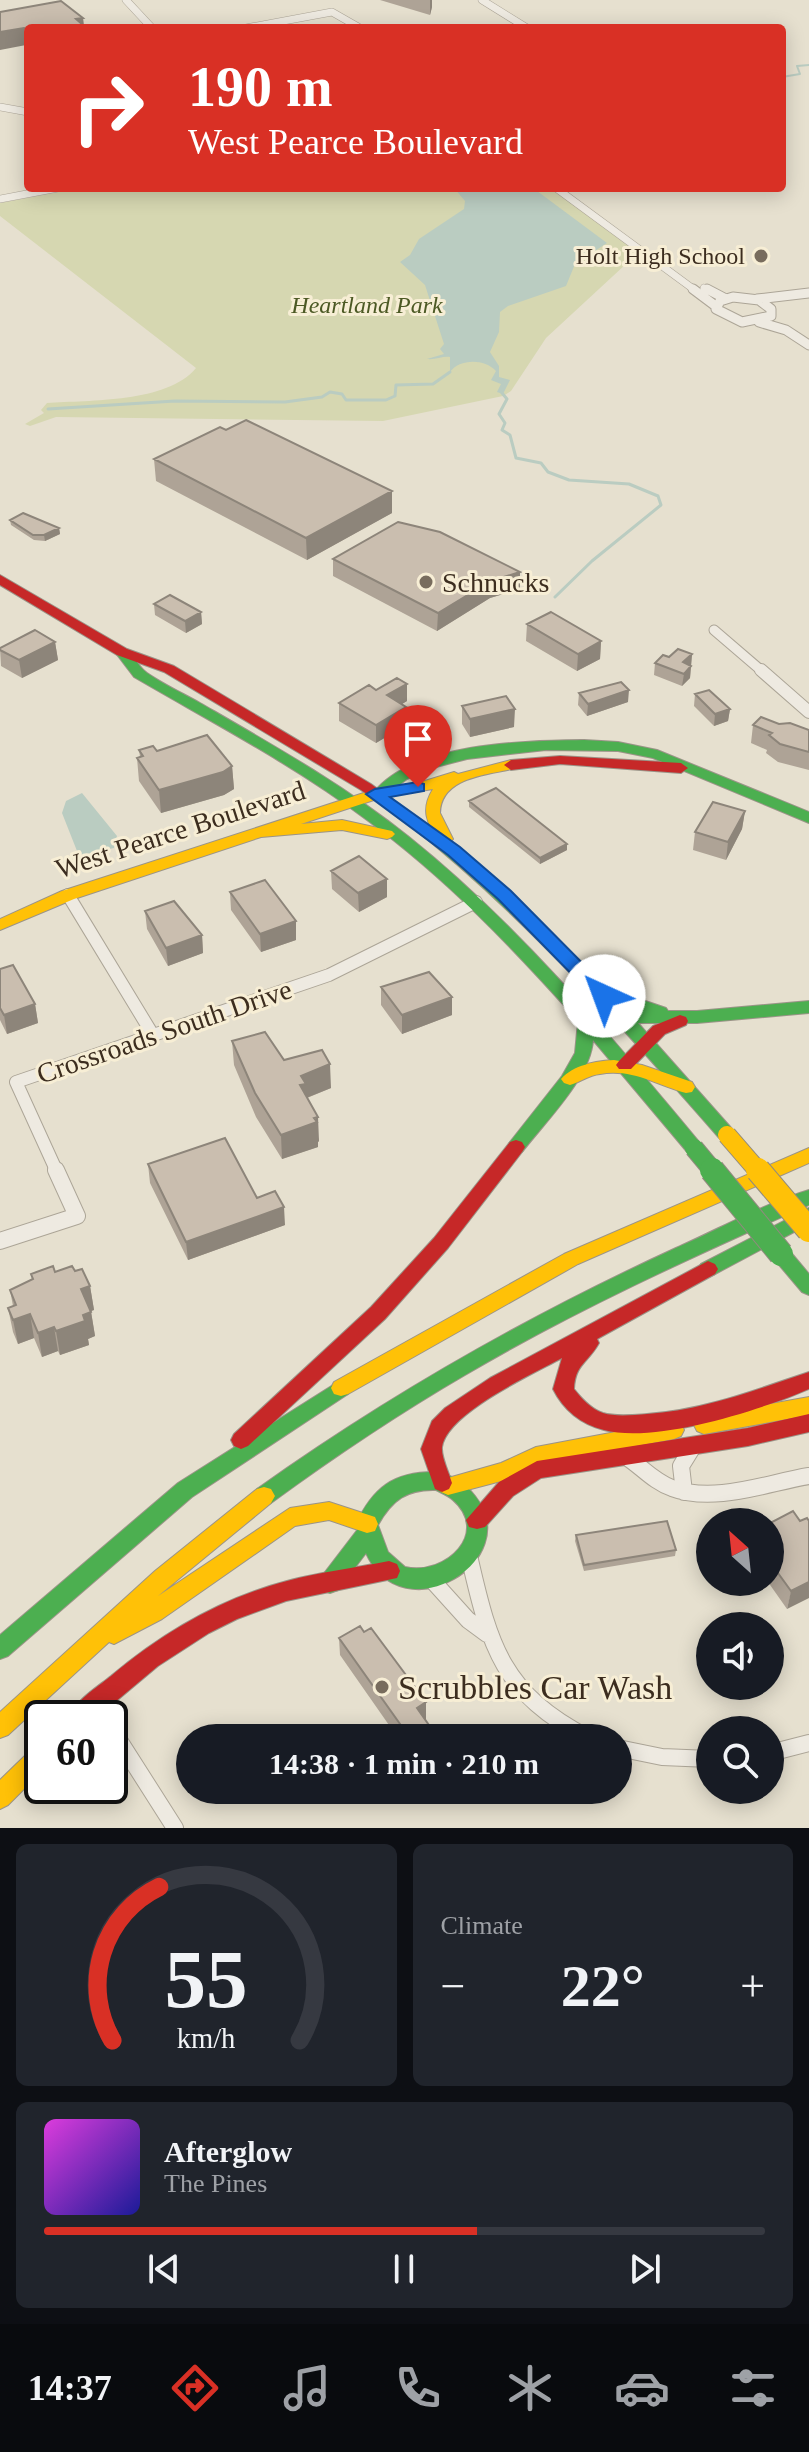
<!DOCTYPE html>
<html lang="en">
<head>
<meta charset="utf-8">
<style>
	:root { --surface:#171b24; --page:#20242c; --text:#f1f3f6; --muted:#9ea1a6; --line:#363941; --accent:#d93025 }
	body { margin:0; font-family:Georgia,serif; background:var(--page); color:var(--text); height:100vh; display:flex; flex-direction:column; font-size:30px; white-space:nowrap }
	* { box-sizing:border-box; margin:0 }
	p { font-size:26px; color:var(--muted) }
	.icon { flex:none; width:44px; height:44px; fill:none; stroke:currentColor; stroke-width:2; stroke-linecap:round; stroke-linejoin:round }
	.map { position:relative; height:1828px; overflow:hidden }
	.sheet { display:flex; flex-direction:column; gap:16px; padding:16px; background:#0d0f14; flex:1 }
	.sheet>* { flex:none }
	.hud { position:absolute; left:24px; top:24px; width:762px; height:168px; border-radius:8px; box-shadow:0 4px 20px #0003; background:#d93025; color:#fff; overflow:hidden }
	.needle { width:52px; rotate:333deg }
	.tools { position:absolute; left:696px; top:1508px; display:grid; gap:16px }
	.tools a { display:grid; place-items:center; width:88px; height:88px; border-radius:50%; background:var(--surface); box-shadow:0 4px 20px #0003; font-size:40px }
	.speed { position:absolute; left:24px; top:1700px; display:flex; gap:16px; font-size:40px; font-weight:700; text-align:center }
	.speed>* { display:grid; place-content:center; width:104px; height:104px; border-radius:50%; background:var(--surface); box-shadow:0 4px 20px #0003; line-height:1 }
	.speed .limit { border:4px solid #111; border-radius:12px; background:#fff; color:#111 }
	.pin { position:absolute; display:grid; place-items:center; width:68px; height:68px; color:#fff; margin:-82px -34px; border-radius:50% 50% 50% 0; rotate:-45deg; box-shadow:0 0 8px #0007 }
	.pin .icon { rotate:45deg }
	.me { position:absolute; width:88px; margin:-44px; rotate:317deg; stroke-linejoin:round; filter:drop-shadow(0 0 6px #0008) }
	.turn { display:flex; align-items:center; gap:28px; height:168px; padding:0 32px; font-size:36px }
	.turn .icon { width:104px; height:104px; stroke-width:2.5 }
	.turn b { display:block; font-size:56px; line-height:68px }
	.big { font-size:60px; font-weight:600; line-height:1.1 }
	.sheet .widget { flex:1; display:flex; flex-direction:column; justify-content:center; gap:12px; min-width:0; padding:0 28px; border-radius:12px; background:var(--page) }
	.sheet .dial { align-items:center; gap:0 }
	.dial svg { height:208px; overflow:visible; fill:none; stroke:var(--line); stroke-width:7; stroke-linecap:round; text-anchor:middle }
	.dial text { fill:var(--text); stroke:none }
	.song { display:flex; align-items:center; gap:24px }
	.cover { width:96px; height:96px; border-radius:12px; background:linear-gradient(135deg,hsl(300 70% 55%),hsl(240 70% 35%)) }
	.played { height:8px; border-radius:4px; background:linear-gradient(90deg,var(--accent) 60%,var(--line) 60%) }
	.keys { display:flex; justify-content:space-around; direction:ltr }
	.heat { display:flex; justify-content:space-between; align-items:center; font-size:44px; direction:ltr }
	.sheet .tiles { flex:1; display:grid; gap:16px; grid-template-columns:1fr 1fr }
	.widget:last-child { grid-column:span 2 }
	.trip { position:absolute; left:176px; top:1724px; width:456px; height:80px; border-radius:40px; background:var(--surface); box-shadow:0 4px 20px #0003; font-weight:600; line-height:80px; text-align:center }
	.menu { display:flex; height:128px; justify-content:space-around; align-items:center; background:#090b0e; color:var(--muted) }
	.menu .icon { width:56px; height:56px }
	.menu .selected { color:var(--accent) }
	.menu b { font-size:36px; color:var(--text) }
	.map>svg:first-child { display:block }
</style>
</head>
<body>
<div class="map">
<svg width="809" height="1828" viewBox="0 0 809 1828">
	<rect width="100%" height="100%" fill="#e6e0cf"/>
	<path fill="#d6d7b1" d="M81 188H551L639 252 546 338 511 391 503 396 383 421 56 417 30 426 25 424 44 413 41 410 47 403C90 400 167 403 196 368L0 216V203Z"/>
	<path fill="#baccc1" d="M454 188H533L607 243 575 264 566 286 508 306 500 312 499 332 490 352 499 366V377L510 380 503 394 497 392 501 384 491 380 496 371C484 358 459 359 450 372V357C443 356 435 360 427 359L444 354 440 349 444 344 425 285 400 262 410 255 419 239 464 209 465 201Z
		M82 793 117 836 114 848 82 855 77 851 62 813 66 801Z"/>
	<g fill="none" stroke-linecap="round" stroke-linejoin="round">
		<path stroke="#baccc1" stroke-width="2" d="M782 77 800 74 797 66 809 65"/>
		<path stroke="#baccc1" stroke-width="3" d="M502 393 507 399 499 414 505 423 502 430 510 435 516 458 541 463 548 472 569 480 629 484 658 496 661 505 592 561 555 597
			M48 409 175 401 285 402 322 397 330 392 342 394 346 400H386L395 396 396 385 433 384 450 372"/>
		<g stroke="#aca597" stroke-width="8">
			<path id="street-far3" d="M126 0 152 28
				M482 0 527 28
				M192 28H226
				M246 28 332 12 360 28
				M0 107 28 112
				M556 188 696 291
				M0 199 58 188
				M704 288 711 291"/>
		</g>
		<g stroke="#aca597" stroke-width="11">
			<path id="street-far2" d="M693 289 717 307
				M707 289 726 299
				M733 297 759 300 771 309V316L742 322 716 309 720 301Z
				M757 299 809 293
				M759 322 786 330 809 345
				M714 630 763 672"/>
		</g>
		<g stroke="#aca597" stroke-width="14">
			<path id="street-far1" d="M761 670 809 712
				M68 895 153 1035
				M57 1172 16 1082 329 975 476 902"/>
		</g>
		<g stroke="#aca597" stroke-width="18">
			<path id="street" d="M0 1241 77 1216 56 1170
				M625 1456C641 1466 654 1482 672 1488 714 1504 767 1483 809 1476
				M684 1492 681 1466 694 1445
				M470 1560C490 1647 503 1694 588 1738
				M431 1579 468 1620 487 1634
				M110 1726 175 1828
				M618 1748 662 1757 710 1759
				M770 1753 809 1743"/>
		</g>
		<g stroke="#9b9488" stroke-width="2">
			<path id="fast" d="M122 648C133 652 137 666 147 673 163 684 182 693 200 703 271 744 344 785 409 837 519 925 610 1035 700 1143L703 1148 700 1153H688L593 1040C591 1077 545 1122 522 1152H510L507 1147 510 1142 562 1076 575 1053 578 1021C513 948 446 878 367 820 294 765 213 723 134 677L115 652Z
				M584 740 618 742 657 750 809 812V823L653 758 618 751 546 750 467 759 436 767 407 779 386 795H376L374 792C415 742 524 741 584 740Z
				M412 815 461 851 504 887 588 969 625 994 666 1008 668 1011H697L809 1001V1013L697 1023H638L733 1130 736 1135 733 1140H721C622 1027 525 916 407 823L404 820 407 817ZM621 1005 639 1011H627Z
				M809 1190V1205C692 1257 575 1310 465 1375 398 1414 334 1457 271 1503L264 1505 257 1503 253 1496 257 1489C389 1395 528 1316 676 1248 719 1229 763 1204 809 1190Z
				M809 1208V1224L715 1274 708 1277 701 1274 698 1269 701 1264Z
				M781 1246 788 1249 809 1274V1295L802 1292 774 1259 772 1254 774 1249Z
				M341 1380 348 1382 351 1388 348 1394 192 1497 8 1656 0 1659V1635L178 1483Z
				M434 1472C451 1474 465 1483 475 1496 526 1560 403 1635 366 1553L338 1590 330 1593 322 1590 319 1583 322 1576 358 1529 356 1524C373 1488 393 1472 434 1472ZM436 1490C442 1493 449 1496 453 1500 490 1532 447 1576 405 1567L388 1552 378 1525C392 1500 407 1489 436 1490Z"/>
		</g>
		<g stroke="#9b9488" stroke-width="2">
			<path id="slow" d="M511 760 516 762 518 765 516 768C489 775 441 776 440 813L453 839 450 842H440C427 824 420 810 433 789L383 797 301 824 342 820 392 831 395 834 392 837 387 839 342 830 261 837 74 899 0 930V919L62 891 376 789 415 784 454 772 458 774Z
				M614 1060 642 1065 692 1082 695 1087 692 1092 686 1093C657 1085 631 1068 600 1074 589 1075 580 1082 570 1085L564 1083 561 1079C573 1065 596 1061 614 1060Z
				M809 1148V1163L578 1264 348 1394 341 1396 334 1394 331 1388 334 1382 564 1254Z
				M809 1397V1415L704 1434 697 1431 694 1425 697 1419 704 1416Z
				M674 1421 681 1424 684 1430 681 1436 674 1439 539 1464 505 1480 448 1495 441 1492 438 1486 441 1480 501 1463 536 1447Z
				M264 1487 271 1489 275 1496 271 1503 158 1596 290 1508 329 1502 375 1517 378 1524 375 1531 367 1533 329 1520 295 1526 162 1619 114 1644 109 1642 8 1735 0 1738V1712L155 1571 257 1489Z
				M42 1744V1771L8 1805 0 1809V1780L34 1747Z"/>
		</g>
		<g stroke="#9b9488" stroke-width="2">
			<path id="jam" d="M0 575 127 649 174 666 371 784 420 820 412 825 407 823 361 790 164 672 117 655 0 585Z
				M560 756 681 763 688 768 681 773 560 764 511 770 504 765 511 760Z
				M680 1015 686 1017 688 1021 686 1025 665 1034 631 1069H619L616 1065 619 1061 653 1026Z
				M516 1140 522 1142 525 1147 522 1152 448 1248 385 1319 248 1446 241 1449 234 1446 231 1440 234 1434 371 1307 434 1238 510 1142Z
				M708 1261 715 1264 718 1269 715 1274 597 1339 599 1343C588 1363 575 1364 574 1389 582 1399 591 1409 603 1413 616 1417 633 1415 647 1414 704 1410 755 1390 809 1372V1389C761 1410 655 1444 604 1430 581 1424 564 1411 553 1389L562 1358C533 1374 447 1413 442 1447 441 1457 449 1473 452 1483L449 1489 442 1492 435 1489 421 1449 432 1421 445 1408 490 1378Z
				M809 1414V1432L748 1446 541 1478 513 1496 485 1527 477 1529 469 1527 466 1520 499 1482 537 1461 748 1428Z
				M389 1561 397 1564 400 1571 397 1578 286 1601 237 1619 209 1633 158 1666 96 1718H68C75 1701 96 1688 111 1676 162 1633 222 1598 287 1581 320 1572 355 1568 389 1561Z"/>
		</g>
		<use href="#street-far3" stroke="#eeeae1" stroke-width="7"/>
		<use href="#street-far2" stroke="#eeeae1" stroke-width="9"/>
		<use href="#street-far1" stroke="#eeeae1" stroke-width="12"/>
		<use href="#street" stroke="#eeeae1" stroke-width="16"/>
		<use href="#fast" fill="#4caf50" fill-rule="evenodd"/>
		<use href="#slow" fill="#ffc107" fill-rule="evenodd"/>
		<use href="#jam" fill="#c62828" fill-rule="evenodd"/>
		<g stroke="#918a7e" stroke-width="20" stroke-linecap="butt">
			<path id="fast-bridge-far1" d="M694 1148 714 1172"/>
		</g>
		<g stroke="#918a7e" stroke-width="26" stroke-linecap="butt">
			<path id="fast-bridge" d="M712 1170 781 1254"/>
		</g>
		<g stroke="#918a7e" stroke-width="20" stroke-linecap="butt">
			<path id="slow-bridge-far1" d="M727 1135 759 1172"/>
		</g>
		<g stroke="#918a7e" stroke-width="26" stroke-linecap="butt">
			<path id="slow-bridge" d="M758 1170 809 1230"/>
		</g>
		<use href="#fast-bridge-far1" stroke="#4caf50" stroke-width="18"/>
		<use href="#fast-bridge" stroke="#4caf50" stroke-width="24"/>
		<use href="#slow-bridge-far1" stroke="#ffc107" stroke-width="18"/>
		<use href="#slow-bridge" stroke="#ffc107" stroke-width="24"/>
	</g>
	<path fill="#aea396" d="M380 0H432V7L430 15Z
		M0 12 83 18 84 28H28V46L26 45Z
		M226 430 392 491V513L307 560 156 481 154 459Z
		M10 520 59 528 60 534 45 541 34 540 11 525Z
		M333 559 520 589 490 598 437 631 333 576Z
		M154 604 201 612 202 624 186 633 155 615Z
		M527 624 601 641 600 659 577 671 526 641Z
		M55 642 58 660 22 678 1 666 0 648Z
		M692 654 690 678 682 686 654 675 655 663 669 657Z
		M376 690 407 701 402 704 406 707V725L376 743 339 721V703Z
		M579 693 628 702 587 716 578 705Z
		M695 694 730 709 728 721 714 726 694 706Z
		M462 706 514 727 470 737 462 724Z
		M753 725 809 730V770L778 762 766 753 767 750 751 743Z
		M139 750 157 751 232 766 234 789 224 795 161 813 139 781 137 758 140 757Z
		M469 801 567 850 540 864 469 807Z
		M745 811 742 829 726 860 693 850 695 832Z
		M331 871 387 897 359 912 332 889Z
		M230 892 296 921V940L261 952 231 910Z
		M145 911 202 935 203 953 168 966 147 929Z
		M0 969 35 1004 38 1023 7 1034 0 1020Z
		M381 987 452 1015 402 1034 381 1005Z
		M232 1041 284 1060 331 1088 307 1098 319 1141 318 1142V1147L282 1159 256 1117 234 1065Z
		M148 1164 257 1198 285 1225 188 1260 150 1183Z
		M75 1271 90 1286 94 1310 91 1311 95 1336 88 1339 89 1345 60 1355 58 1351 42 1357 34 1338 18 1344 13 1332 8 1308 13 1306 10 1290 32 1279 31 1274Z
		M800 1521H809L787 1609 768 1582H770V1523Z
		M576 1535 676 1550 675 1556 584 1571 575 1541Z
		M339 1638 426 1702 425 1719 431 1738H398L340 1655Z"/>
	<path fill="#8d857a" d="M430 0H432V7L430 15Z
		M83 18 84 28H66L76 19Z
		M24 28 26 45 0 50V32Z
		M392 491V513L307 560 306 538Z
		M59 528 60 534 45 541 44 535Z
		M520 572V589L490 598 437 631 438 613 491 581Z
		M201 612 202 624 186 633 185 621Z
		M601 641 600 659 577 671 578 654Z
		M55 642 58 660 22 678 19 660Z
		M692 654 691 666 683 662Z
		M691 666 690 678 682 686 684 674Z
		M407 684V701L387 713V695Z
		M629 690 628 702 587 716 588 704Z
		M406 707V725L376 743V725Z
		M515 709 514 727 470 737V719Z
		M730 709 728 721 714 726 715 714Z
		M232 766 234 789 224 795 161 813 159 790Z
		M745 811 742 829 726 860 728 842Z
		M567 844V850L540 864V858Z
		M387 879V897L359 912 358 893Z
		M296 921V940L261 952 260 934Z
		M202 935 203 953 168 966 166 948Z
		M452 997V1015L402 1034V1015Z
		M35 1004 38 1023 7 1034 4 1015Z
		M330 1064 331 1088 306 1098 300 1085 301 1076Z
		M318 1117 319 1141 318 1142V1147L282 1159 281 1135Z
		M284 1207 285 1225 188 1260 186 1242Z
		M90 1286 94 1310 85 1313 81 1289Z
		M91 1312 95 1336 88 1339 89 1345 60 1355 56 1331 83 1315Z
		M30 1314 34 1338 18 1344 13 1320Z
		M54 1327 58 1351 42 1357 38 1333Z
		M809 1582V1598L787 1609 791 1591Z
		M426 1702V1719L417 1725V1708Z
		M431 1728V1738H415Z"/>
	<path fill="#cabeaf" stroke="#8d857a" stroke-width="2" d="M61 1 83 18 76 19 83 25 66 28H28V29L24 28 0 32V12Z
		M246 420 392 491 306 538 154 459 220 427 226 430Z
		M23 513 59 528 44 535H33L10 520Z
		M398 522 440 532 520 572 491 581 438 613 333 559Z
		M170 595 201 612 185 621 154 604Z
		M551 612 601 641 578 654 527 624Z
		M35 630 55 642 19 660 0 650V648Z
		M678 649 692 654 683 662 691 666 684 674 655 663 663 655 669 657Z
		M397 678 407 684 387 695 406 707 376 725 339 703 369 685 376 690Z
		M621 682 629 690 588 704 579 693Z
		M709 690 730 709 715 714 695 694Z
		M506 696 515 709 470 719 462 706Z
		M761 717 779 724 790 723 809 730V752L780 744 769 735 772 733 753 725Z
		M207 735 232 766 223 772 159 790 137 758 143 756 139 750 153 746 157 751Z
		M496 788 567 844 540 858 469 801Z
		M713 802 745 811 728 842 695 832Z
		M359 856 387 879 358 893 331 871Z
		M265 880 296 921 260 934 230 892Z
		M174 901 202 935 166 948 145 911Z
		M13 965 35 1004 4 1015 0 1008V969Z
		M429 972 452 997 402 1015 381 987Z
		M265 1032 284 1060 322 1050 330 1064 301 1076 306 1084 300 1085 318 1117 314 1118 317 1122 281 1135 255 1093 232 1041Z
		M225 1138 257 1198 275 1191 284 1207 186 1242 148 1164Z
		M53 1266 55 1272 72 1266 75 1271 82 1269 90 1286 81 1289 91 1312 83 1315 85 1321 56 1331 54 1327 38 1333 30 1314 13 1320 8 1308 16 1305 10 1290 33 1279 31 1274Z
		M793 1511 800 1521 807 1518 809 1521V1582L791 1591 770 1562V1523Z
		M667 1521 676 1550 584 1565 576 1535Z
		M360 1626 364 1632 371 1628 426 1702 417 1708 431 1728 415 1738H410L339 1638Z"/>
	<path fill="#1a73e8" stroke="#114b97" stroke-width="2" d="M418 782 424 784V791L390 797 460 847 511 891 610 991V1000H597L498 899 448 855 366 794 375 789Z"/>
	<g fill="#786c5d" stroke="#f7eed5" stroke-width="3">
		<circle cx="761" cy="256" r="8"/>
		<circle cx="426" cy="582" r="8"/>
		<circle cx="382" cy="1687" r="8"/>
	</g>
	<g text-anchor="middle" stroke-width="6" stroke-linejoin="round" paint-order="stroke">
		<g font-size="24" fill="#3c2d1f" stroke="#f7eed5" text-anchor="end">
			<text x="745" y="264">Holt High School</text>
		</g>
		<g font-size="24" font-style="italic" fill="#4c5924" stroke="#f7eed5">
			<text x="367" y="313">Heartland Park</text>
		</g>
		<g font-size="28" fill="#3c2d1f" stroke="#f7eed5" text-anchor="start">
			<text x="442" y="592">Schnucks</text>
		</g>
		<g font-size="28" fill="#3c2d1f" stroke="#f7eed5">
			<text transform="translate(180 829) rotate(-18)" y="10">West Pearce Boulevard</text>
			<text transform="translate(164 1031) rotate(-19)" y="10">Crossroads South Drive</text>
		</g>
		<g font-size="34" fill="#3c2d1f" stroke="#f7eed5" text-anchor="start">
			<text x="398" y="1699">Scrubbles Car Wash</text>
		</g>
	</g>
</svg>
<div class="tools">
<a><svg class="needle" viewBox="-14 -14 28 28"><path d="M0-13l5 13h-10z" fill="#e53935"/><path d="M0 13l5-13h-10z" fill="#9ea1a6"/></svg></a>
<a><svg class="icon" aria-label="sound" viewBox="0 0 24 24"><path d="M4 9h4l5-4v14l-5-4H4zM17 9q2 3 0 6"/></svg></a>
<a><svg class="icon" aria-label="search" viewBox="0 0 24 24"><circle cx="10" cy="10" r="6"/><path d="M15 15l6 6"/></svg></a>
</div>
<div class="speed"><div class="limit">60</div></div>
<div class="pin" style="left:418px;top:787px;background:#d93025"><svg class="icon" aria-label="arrive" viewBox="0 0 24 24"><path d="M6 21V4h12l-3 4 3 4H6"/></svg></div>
<svg class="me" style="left:604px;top:996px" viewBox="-20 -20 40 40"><circle r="19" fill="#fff"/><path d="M0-13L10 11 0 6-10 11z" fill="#1a73e8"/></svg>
<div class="trip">14:38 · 1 min · 210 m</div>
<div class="hud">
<div class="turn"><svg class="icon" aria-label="right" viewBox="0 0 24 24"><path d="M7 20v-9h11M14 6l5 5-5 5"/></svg><div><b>190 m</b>West Pearce Boulevard</div></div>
</div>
</div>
<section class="sheet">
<div class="tiles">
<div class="widget dial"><svg viewBox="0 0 100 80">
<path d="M14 69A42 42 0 1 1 86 69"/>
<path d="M14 69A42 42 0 0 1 32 10" stroke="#d93025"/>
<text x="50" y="56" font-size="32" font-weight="700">55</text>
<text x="50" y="72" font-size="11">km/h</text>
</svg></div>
<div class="widget"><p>Climate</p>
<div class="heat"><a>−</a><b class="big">22°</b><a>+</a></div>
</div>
<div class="widget">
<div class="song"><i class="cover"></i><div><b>Afterglow</b><p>The Pines</p></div></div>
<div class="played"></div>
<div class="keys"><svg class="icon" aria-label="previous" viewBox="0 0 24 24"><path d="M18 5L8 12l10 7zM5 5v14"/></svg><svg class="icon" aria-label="pause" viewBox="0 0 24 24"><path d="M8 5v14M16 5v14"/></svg><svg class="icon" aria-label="next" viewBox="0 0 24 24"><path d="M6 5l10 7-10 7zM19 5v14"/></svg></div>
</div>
</div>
</section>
<nav class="menu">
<b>14:37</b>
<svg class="icon selected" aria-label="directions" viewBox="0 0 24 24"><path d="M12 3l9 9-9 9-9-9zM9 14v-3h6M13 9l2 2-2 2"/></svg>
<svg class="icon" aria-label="music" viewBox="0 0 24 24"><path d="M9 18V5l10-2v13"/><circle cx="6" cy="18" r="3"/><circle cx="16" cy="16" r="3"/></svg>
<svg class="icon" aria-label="phone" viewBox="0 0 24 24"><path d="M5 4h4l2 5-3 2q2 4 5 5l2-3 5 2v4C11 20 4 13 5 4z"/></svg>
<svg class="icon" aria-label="climate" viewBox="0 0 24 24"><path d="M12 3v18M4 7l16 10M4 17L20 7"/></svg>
<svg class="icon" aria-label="car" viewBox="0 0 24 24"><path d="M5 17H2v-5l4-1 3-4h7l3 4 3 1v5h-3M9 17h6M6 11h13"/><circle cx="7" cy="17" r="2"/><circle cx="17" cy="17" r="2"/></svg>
<svg class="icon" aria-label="filters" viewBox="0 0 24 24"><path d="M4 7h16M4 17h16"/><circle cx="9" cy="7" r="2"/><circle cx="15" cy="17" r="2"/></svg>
</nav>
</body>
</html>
